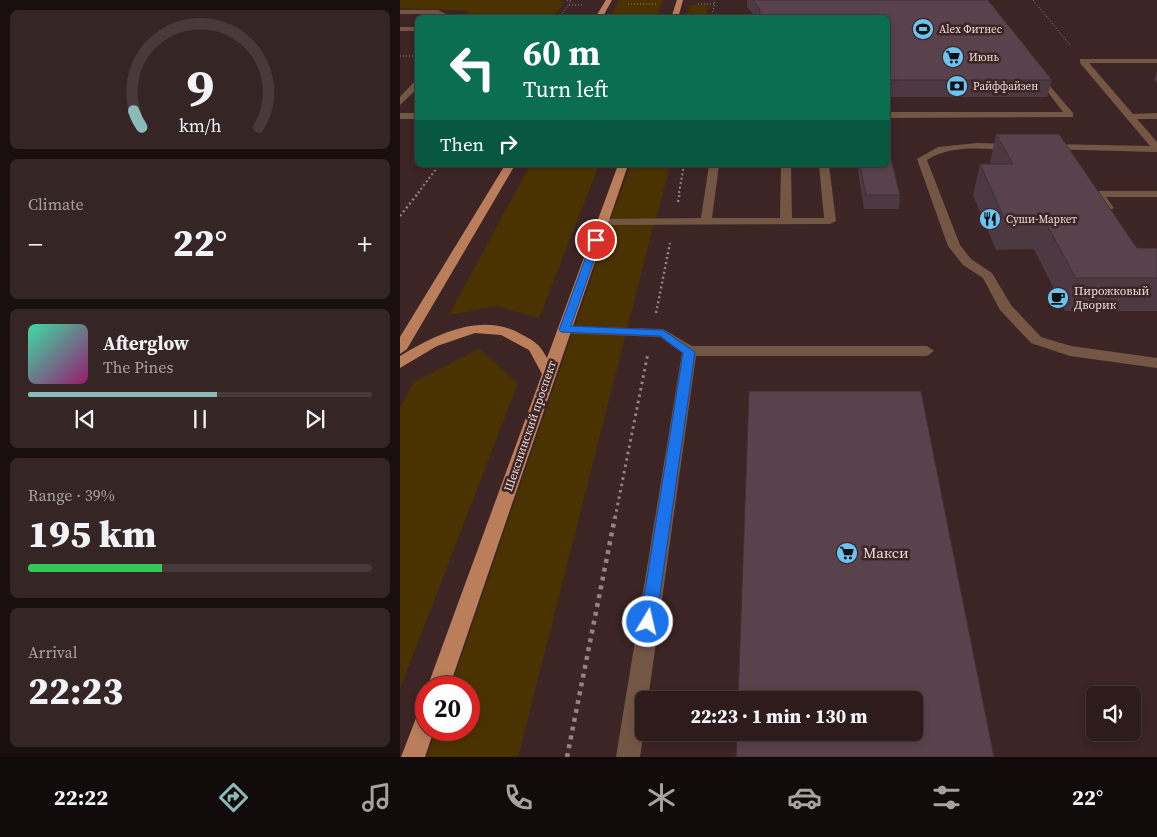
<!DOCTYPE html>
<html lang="en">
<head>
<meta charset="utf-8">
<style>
	:root { --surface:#2d1c1b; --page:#352524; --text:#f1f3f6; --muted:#a7a1a3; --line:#483a3a; --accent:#8bbbb9 }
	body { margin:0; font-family:"Source Serif 4",serif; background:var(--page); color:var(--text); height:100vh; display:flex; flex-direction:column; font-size:19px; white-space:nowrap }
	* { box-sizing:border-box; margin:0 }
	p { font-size:16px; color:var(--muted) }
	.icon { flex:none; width:28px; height:28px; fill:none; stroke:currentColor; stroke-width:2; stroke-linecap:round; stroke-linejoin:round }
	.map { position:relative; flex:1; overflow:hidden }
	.sheet { display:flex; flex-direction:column; gap:10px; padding:10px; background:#190f0f; width:400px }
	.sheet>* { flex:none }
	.guide { position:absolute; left:15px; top:15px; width:475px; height:152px; border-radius:8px; box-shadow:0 2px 8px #0003,0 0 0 1px var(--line); background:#0b6e4f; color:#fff; overflow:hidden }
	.buttons { position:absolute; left:686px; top:686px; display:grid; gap:10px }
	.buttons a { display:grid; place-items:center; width:55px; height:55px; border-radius:8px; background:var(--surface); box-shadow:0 2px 8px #0003,0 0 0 1px var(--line); font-size:25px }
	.speed { position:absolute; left:15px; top:676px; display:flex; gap:10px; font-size:25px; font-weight:700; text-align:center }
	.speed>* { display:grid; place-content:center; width:65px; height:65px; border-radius:50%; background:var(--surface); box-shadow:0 2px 8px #0003,0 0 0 1px var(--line); line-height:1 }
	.speed .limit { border:8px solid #d22; background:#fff; color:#111 }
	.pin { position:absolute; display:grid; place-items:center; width:42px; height:42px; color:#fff; margin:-21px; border:2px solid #fff; border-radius:50%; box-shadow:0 1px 5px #0007 }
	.me { position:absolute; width:55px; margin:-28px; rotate:9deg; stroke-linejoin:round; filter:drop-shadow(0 0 4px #0008) }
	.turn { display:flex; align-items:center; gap:18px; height:105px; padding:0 25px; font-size:22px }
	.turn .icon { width:65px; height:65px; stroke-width:2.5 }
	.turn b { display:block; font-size:35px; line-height:42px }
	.then { display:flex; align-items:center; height:48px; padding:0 25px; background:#0003; gap:10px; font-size:19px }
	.big { font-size:38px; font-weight:800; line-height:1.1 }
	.sheet .widget { flex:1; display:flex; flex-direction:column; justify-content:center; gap:8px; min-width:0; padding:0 18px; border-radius:8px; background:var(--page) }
	.sheet .dial { align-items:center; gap:0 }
	.dial svg { height:130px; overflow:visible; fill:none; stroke:var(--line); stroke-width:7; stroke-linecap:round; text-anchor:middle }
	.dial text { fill:var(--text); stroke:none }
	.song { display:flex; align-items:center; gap:15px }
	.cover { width:60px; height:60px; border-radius:8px; background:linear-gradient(135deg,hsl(160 70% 55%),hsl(320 70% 35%)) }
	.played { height:5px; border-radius:2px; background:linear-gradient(90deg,var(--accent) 55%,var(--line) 55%) }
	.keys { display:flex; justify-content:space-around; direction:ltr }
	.heat { display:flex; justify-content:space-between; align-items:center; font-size:28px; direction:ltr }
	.charge { height:8px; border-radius:4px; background:linear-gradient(90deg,#34c759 39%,var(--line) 0) }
	.trip { position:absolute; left:235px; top:691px; width:288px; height:50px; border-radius:8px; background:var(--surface); box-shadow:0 2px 8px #0003,0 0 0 1px var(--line); font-weight:800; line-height:50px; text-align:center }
	.tab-bar { display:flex; height:80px; justify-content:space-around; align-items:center; background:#120b0b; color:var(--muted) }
	.tab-bar .icon { width:35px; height:35px }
	.tab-bar .current { color:var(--accent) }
	.tab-bar b { font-size:22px; color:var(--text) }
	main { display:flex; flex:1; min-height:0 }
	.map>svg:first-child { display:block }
</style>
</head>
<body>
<main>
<section class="sheet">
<div class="widget dial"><svg viewBox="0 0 100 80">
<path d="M14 69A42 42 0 1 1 86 69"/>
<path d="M14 69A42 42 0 0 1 9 59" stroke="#8bbbb9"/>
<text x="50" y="56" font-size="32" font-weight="700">9</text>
<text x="50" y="72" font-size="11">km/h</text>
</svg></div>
<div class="widget"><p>Climate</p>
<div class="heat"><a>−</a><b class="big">22°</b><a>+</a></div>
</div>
<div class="widget">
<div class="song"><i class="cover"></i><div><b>Afterglow</b><p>The Pines</p></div></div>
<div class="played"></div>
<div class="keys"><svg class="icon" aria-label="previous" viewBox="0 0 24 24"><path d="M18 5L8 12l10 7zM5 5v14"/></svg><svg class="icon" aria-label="pause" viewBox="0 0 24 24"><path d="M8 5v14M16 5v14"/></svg><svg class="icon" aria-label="next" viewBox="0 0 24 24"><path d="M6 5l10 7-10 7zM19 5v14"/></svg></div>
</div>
<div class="widget"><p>Range · 39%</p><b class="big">195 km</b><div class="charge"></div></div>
<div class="widget"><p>Arrival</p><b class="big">22:23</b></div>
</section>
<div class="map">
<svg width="757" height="757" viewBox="0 0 757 757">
	<rect width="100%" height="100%" fill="#3c2524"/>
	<path fill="#4b3301" d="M0 0H157L165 2 153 17 63 18 68 11 0 8Z
		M219 0H263L256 17H210Z
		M290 5H308L306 17H286Z
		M130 165H199L139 318 96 306 49 315Z
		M231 165H270L256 219H211Z
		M254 223 118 757H27L36 730H69V688L51 687 210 224Z
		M79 349 118 383 0 689V408L14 382Z"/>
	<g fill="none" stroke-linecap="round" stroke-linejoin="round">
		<path stroke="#968382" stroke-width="1" stroke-dasharray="1 2" stroke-linecap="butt" d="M633 0 670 45
			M228 4H256
			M298 4H315
			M169 5H184
			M159 18 171 1 166 0
			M312 18 315 0
			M0 56H18"/>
		<path stroke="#968382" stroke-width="2" stroke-dasharray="2 2.5" stroke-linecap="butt" d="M18 193 39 165
			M279 193 284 165"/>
		<path stroke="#968382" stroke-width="2.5" stroke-dasharray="2 3" stroke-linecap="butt" d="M278 202 280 192
			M0 216 19 192
			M256 313 270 243"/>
		<path stroke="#968382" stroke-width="3" stroke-dasharray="2.5 4" stroke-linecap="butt" d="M215 518 248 353"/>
		<path stroke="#968382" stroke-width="4.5" stroke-dasharray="4 5" stroke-linecap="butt" d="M167 757 215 517"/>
		<path fill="#745645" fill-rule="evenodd" d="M0 10H38L54 18H44L37 14H0Z
			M0 27H18V31H0Z
			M680 59H757V63H689L733 114 757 113V119H737L757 142V152L645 149V145L648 144 750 146 680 63Z
			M637 71 673 113V117L488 118V112H663L633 73Z
			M15 81H18V88L0 105V97Z
			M0 113H18V119H0Z
			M577 143 612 144 617 147 612 150C584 149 552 144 527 160L560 245 571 259 592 273 611 305 641 337 671 346 757 358V368L670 356 631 343 600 310 583 278 563 265 548 246 517 159 538 147Z
			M309 165H319L312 218H380L381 165H391L392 218H424L419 165H429L436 221 430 224 203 225 197 222 203 219 301 218Z
			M698 191H757V197H706L714 208 708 211 704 210 693 194Z
			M164 326 263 329 292 346H527L534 351 527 356H296L248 700H244V729L240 757H216L282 353 260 337 159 333 157 330 159 327Z"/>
		<path fill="#bb7e5b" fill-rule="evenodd" d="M206 0H212L202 18H195Z
			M277 0H283L278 18H271Z
			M105 165H115L7 349 0 354V337Z
			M218 165H228L49 688H27L142 374 129 350 101 335 75 333 37 346 0 368V356C35 335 80 312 119 333 134 341 139 343 147 358Z
			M26 710V730H34L25 757H1L18 713Z"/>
	</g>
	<path fill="#4d3941" d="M347 0H588L652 80 647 97H488V18H356L347 7Z
		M757 71V83L754 80Z
		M596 134 737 248H757V311H665L634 249 596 250 573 195 580 164H591L590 163Z
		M457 165H488L500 195 499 209H464Z"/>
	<path fill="#5a424c" stroke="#3f2e35" d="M353 0H588L652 80H488V18H360V9Z
		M596 134H659L737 248H757V278H676L643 218H604L580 164H613Z
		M488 147 500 195H466L460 165H488Z
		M349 391H521L594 757H336L337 732H514V700H338Z"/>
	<path fill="#1a73e8" stroke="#114b97" d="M196 237 201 240 171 326 263 330 295 352 256 622 254 627 248 629 243 627 240 622 283 353 260 336 161 332 159 330 192 240Z"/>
	<defs>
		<g id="stadium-disc" transform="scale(1.125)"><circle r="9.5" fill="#6bc3f2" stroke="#3c2524"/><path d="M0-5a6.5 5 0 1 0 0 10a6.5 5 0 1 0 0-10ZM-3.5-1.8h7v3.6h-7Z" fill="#111"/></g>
		<g id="supermarket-disc" transform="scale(1.125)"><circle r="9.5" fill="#6bc3f2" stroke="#3c2524"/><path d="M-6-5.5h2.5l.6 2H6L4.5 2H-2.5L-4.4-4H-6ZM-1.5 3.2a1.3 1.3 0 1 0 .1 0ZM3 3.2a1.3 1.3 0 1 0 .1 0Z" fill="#111"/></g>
		<g id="bank-disc" transform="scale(1.125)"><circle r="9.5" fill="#6bc3f2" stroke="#3c2524"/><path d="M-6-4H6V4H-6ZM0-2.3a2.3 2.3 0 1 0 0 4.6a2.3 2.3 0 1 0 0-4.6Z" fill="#111"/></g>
		<g id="restaurant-disc" transform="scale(1.125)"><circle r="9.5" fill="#6bc3f2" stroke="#3c2524"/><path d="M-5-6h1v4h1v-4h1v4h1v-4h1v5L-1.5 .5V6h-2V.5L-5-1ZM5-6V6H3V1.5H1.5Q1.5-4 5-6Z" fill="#111"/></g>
		<g id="cafe-disc" transform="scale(1.125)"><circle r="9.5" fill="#6bc3f2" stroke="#3c2524"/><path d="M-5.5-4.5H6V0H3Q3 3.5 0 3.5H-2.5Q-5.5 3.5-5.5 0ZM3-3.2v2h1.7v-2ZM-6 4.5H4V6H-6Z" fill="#111"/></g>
	</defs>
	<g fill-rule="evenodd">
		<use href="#stadium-disc" x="523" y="29"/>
		<use href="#supermarket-disc" x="553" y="57"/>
		<use href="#bank-disc" x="557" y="86"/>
		<use href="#restaurant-disc" x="590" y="219"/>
		<use href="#cafe-disc" x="658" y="298"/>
		<use href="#supermarket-disc" x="447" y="553"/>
	</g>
	<g text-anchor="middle" stroke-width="5" stroke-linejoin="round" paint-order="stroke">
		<g font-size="11" fill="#eededd" stroke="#3c2524" text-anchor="start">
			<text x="539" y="33">Alex Фитнес</text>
			<text x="569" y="61">Июнь</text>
			<text x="573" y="90">Райффайзен</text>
			<text x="606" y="223">Суши-Маркет</text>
		</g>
		<g font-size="12" fill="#eededd" stroke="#3c2524" text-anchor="start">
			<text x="674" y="295">Пирожковый<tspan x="674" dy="14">Дворик</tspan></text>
		</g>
		<g font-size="12" fill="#eededd" stroke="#3c2524">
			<text transform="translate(130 426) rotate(-71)" y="4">Шекснинский проспект</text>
		</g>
		<g font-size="15" fill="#eededd" stroke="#3c2524" text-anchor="start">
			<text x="463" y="558">Макси</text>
		</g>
	</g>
</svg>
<div class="buttons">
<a><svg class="icon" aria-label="sound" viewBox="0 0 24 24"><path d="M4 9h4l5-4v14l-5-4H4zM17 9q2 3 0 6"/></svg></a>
</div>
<div class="speed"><div class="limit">20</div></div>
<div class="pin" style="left:196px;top:240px;background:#d93025"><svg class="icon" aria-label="arrive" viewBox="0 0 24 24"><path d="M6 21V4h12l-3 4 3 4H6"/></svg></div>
<svg class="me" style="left:248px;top:622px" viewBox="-20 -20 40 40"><circle r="17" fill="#1a73e8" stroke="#fff" stroke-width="3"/><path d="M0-11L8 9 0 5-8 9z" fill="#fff"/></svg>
<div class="trip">22:23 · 1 min · 130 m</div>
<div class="guide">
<div class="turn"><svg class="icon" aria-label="left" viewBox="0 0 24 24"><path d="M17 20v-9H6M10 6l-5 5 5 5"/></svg><div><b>60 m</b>Turn left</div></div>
<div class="then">Then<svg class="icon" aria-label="right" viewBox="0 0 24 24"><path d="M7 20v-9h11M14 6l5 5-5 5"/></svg></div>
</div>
</div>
</main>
<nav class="tab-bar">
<b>22:22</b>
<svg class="icon current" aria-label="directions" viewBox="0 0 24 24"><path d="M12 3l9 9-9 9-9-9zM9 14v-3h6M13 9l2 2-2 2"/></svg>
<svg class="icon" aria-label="music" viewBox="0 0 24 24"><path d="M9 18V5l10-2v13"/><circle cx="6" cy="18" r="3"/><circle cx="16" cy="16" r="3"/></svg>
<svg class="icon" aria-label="phone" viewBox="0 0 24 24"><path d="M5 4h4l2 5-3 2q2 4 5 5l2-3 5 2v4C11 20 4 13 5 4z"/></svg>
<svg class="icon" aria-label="climate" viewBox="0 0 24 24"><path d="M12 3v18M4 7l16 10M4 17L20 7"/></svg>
<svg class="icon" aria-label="car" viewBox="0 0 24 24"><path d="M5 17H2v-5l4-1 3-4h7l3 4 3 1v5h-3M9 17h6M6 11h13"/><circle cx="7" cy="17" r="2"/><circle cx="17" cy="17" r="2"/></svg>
<svg class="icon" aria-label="filters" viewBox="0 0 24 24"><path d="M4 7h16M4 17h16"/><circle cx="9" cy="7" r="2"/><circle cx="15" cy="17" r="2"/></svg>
<b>22°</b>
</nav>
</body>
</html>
